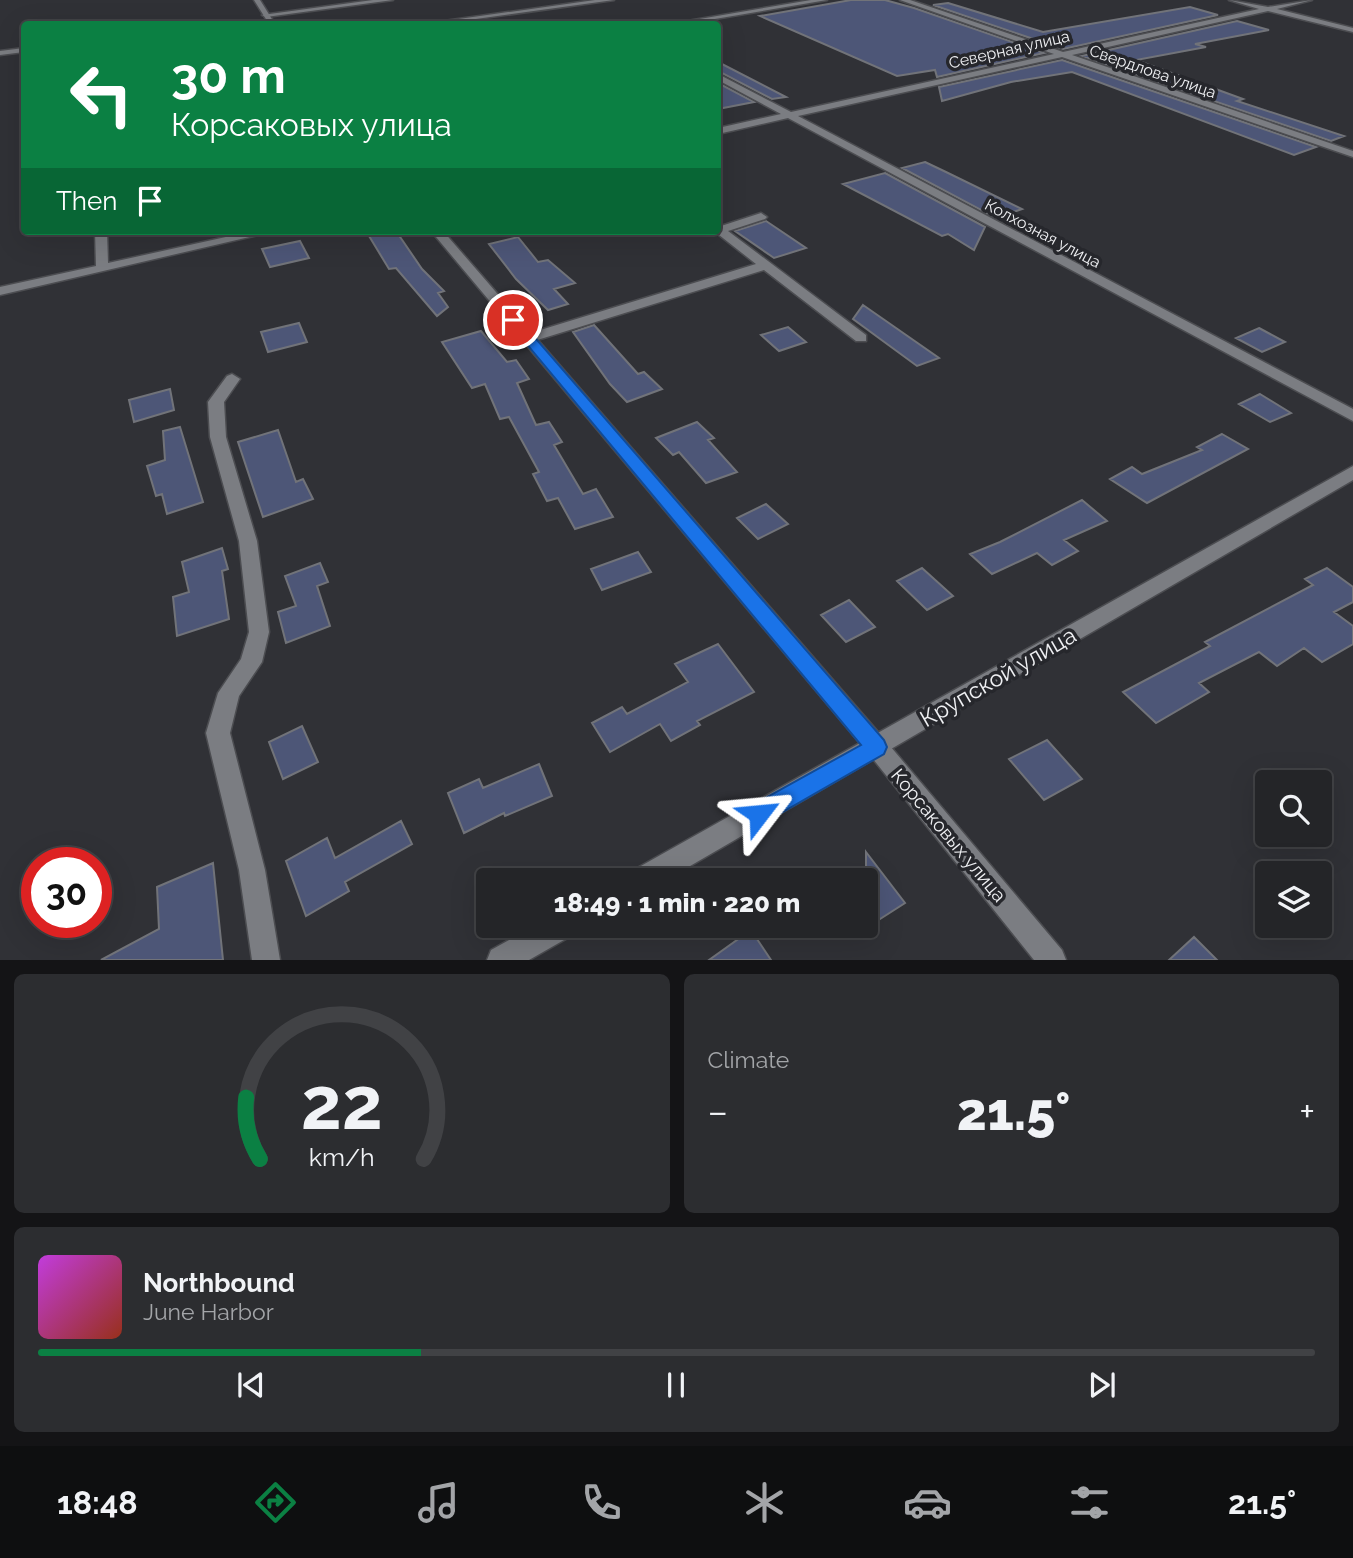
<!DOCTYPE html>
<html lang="en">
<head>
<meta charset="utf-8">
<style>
	:root { --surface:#242528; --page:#2c2d30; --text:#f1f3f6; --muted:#a3a5a8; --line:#414245; --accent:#0b8043 }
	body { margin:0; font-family:Raleway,sans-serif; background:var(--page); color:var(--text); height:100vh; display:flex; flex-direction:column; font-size:26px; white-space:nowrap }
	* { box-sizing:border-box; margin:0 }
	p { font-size:23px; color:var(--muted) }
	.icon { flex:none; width:38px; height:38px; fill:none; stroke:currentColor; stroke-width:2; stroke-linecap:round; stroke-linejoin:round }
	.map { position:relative; height:960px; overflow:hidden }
	.details { display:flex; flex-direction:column; gap:14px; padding:14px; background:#141416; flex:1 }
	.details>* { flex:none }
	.guide { position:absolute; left:21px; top:21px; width:700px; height:214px; border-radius:7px; box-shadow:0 7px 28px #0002,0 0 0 2px var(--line); background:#0b8043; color:#fff; overflow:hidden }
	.buttons { position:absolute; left:1255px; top:770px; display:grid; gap:14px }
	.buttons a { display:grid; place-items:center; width:77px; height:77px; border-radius:7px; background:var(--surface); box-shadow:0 7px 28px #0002,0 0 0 2px var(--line); font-size:35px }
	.speed { position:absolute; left:21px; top:847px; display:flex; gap:14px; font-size:35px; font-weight:700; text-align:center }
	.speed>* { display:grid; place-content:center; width:91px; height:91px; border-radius:50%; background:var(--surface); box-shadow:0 7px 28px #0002,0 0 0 2px var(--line); line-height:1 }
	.speed .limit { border:10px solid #d22; background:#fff; color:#111 }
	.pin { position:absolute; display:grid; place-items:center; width:60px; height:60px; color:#fff; margin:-30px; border:4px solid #fff; border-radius:50%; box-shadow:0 2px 7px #0007 }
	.me { position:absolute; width:77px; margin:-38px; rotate:61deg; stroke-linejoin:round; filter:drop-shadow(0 0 5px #0008) }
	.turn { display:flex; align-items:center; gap:24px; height:147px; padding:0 35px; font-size:32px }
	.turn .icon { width:91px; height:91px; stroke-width:2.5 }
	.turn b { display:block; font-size:49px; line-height:60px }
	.then { display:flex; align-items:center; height:66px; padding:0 35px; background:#0003; gap:14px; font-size:26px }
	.big { font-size:52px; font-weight:800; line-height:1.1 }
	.details .widget { flex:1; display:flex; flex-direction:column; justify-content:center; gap:10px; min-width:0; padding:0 24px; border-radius:10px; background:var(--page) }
	.details .dial { align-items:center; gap:0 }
	.dial svg { height:182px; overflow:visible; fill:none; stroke:var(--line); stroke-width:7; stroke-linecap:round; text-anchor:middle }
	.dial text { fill:var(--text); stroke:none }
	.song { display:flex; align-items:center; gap:21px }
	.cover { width:84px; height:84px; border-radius:10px; background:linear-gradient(135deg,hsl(290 70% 55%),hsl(10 70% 35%)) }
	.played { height:7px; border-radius:4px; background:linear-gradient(90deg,var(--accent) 30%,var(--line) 30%) }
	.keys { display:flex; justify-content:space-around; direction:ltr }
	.heat { display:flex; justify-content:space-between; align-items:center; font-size:38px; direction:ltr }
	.details .tiles { flex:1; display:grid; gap:14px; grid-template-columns:1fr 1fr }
	.widget:last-child { grid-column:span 2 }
	.trip { position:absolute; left:476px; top:868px; width:402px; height:70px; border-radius:7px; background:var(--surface); box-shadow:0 7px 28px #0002,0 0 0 2px var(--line); font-weight:800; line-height:70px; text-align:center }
	.dock { display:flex; height:112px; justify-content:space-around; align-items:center; background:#0e0f10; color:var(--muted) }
	.dock .icon { width:49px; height:49px }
	.dock .active { color:var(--accent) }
	.dock b { font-size:32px; color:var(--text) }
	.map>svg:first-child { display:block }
</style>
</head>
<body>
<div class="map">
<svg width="1353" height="960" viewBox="0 0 1353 960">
	<rect width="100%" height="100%" fill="#303136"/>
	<path fill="#4d5677" stroke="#717379" stroke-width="2" d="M851 0H885L914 8 1044 53 937 77 935 70 897 76 760 16Z
		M948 3 1043 32 1190 7 1218 15 1063 49 933 5Z
		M1237 21 1269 30 1195 44 1206 47 1136 60 1243 99 1237 101 1344 136 1331 141 1082 56Z
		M1062 60 1316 147 1294 155 1072 72 1011 82 942 101 939 87Z
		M718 62 786 97 772 99 718 71Z
		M718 83 754 102 718 109Z
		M925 162 946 172 1022 209 996 218 902 168Z
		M885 173 985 227 974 250 948 234 942 236 843 184Z
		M766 221 806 248 774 258 735 231Z
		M366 231H396L422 269 444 291 438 293 448 307 437 316 396 268 389 269Z
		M518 237 538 262 548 260 575 283 554 289 568 304 548 310 516 279 489 244Z
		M300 241 309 258 270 267 262 249Z
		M863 305 939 358 917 366 853 319Z
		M299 323 307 342 268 352 261 332Z
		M594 325 638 374 644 372 662 389 627 402 610 384 573 332Z
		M788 327 806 342 779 351 761 335Z
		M1259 328 1285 342 1262 352 1236 338Z
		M481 331 507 362 516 360 529 379 517 383 536 425 549 422 562 442 554 445 583 494 596 489 613 517 575 529 558 498 547 501 533 474 539 472 509 417 500 419 485 384 472 388 442 342Z
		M170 389 174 410 134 422 129 400Z
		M1260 394 1291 413 1270 422 1239 404Z
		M697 422 714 438 708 440 737 472 706 483 679 452 673 455 656 438Z
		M180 427 203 502 167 514 162 494 156 496 147 466 165 460 163 431Z
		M278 430 296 482 303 479 313 499 263 517 238 442Z
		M1222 434 1248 449 1147 503 1110 479 1132 467 1142 474 1202 450 1197 447Z
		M1082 500 1107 521 1064 540 1078 551 1052 565 1037 553 992 574 970 554 1000 542Z
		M766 504 788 524 758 539 737 518Z
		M222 548 228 569 222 571 229 619 177 636 173 597 189 592 182 562Z
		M638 552 651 572 602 590 591 569Z
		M320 563 328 582 317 586 330 626 286 643 278 612 296 606 285 576Z
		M922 568 953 596 927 610 897 581Z
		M1327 568 1353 587V602L1334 612 1353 626V644L1322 662 1304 648 1277 666 1259 652 1199 683 1209 692 1156 723 1123 692 1210 646 1205 642 1313 585 1305 579Z
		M849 600 875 627 846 642 821 615Z
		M718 644 754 692 697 721 700 725 671 741 660 724 610 752 592 723 622 707 627 714 688 682 675 664Z
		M302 726 318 762 283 779 269 742Z
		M1047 740 1082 779 1044 800 1009 759Z
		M539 764 552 796 505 816 504 813 464 833 448 793 479 779 483 788Z
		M401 821 412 844 345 882 349 891 306 916 286 861 327 838 335 858Z
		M866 852 905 903 866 928Z
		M213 863 223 960H101L159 929 157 887Z
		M751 930 771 960H709Z
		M1194 937 1217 960H1169Z"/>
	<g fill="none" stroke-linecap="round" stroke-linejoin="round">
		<g stroke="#4c4d51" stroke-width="3">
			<path id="minor" d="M373 0H393L266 17 262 15Z
				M595 0H614L440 24H423Z
				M811 0H827L685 24H670Z
				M900 0H910L1063 52 1259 9 1229 0 1268 7 1312 0 1277 9 1353 28V32L1268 11 1072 55 1353 151V157L1062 57 798 116 1353 409V421L788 118 718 134V128L781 114 718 80V74L791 112 1054 54Z
				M24 48V52L0 55V51Z
				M761 213 767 217 765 219 728 231 866 335V341H856L764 270 534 341H524L522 338 524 335 756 264 714 231H718V227Z
				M95 231H107L108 263 253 231H275L0 295V287L96 266Z
				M232 374 240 379 224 402 226 437 257 541 269 632 262 662 239 696 230 733 265 870 280 960H252L239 870 206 733 218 693 241 659 249 632 239 541 210 437 208 402 227 376Z
				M1353 466V480L666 880H628L632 871Z
				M534 926H575L571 936 529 960H487L491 950Z"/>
		</g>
		<g stroke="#4c4d51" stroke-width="3">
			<path id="tertiary" d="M254 0H260L275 24H269Z
				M431 231H443L885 740 1062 950 1066 960H1034L869 754Z"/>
		</g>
		<use href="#minor" fill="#7b7d82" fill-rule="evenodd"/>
		<use href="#tertiary" fill="#7b7d82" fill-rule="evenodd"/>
	</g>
	<path fill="#1a73e8" stroke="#114b97" stroke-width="2" d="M509 318H518L884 740 887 747 884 754 767 821 759 824 751 821 747 814 751 806 861 745 509 323Z"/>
	<g text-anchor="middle" stroke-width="7" stroke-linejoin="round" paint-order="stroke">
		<g font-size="16" fill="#eff0f3" stroke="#26272c">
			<text transform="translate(1009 49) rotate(-13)" y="6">Северная улица</text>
			<text transform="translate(1153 71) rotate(19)" y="6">Свердлова улица</text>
			<text transform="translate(1043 233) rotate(28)" y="6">Колхозная улица</text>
		</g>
		<g font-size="19" fill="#eff0f3" stroke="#26272c">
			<text transform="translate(949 835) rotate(50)" y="7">Корсаковых улица</text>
		</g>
		<g font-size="23" fill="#eff0f3" stroke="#26272c">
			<text transform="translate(998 677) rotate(-30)" y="8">Крупской улица</text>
		</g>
	</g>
</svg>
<div class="buttons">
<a><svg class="icon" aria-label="search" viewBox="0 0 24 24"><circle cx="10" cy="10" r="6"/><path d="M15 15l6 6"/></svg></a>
<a><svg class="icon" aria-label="layers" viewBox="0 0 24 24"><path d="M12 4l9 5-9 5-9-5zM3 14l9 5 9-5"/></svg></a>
</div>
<div class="speed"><div class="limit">30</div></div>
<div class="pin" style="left:513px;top:320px;background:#d93025"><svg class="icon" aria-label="arrive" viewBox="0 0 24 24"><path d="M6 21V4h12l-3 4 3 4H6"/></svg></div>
<svg class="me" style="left:759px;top:814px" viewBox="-20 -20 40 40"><path d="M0-17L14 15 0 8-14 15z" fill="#1a73e8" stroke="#fff" stroke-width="4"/></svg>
<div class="trip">18:49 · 1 min · 220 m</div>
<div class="guide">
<div class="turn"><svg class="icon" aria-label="left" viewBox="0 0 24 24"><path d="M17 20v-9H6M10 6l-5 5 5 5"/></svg><div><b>30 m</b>Корсаковых улица</div></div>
<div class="then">Then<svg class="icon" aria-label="arrive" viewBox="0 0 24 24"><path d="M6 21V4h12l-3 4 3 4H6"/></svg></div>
</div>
</div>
<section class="details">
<div class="tiles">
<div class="widget dial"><svg viewBox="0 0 100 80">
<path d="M14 69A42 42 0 1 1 86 69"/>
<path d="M14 69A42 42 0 0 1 8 42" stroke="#0b8043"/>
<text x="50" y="56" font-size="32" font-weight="700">22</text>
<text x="50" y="72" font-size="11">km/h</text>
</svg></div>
<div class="widget"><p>Climate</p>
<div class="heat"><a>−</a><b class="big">21.5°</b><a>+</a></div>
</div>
<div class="widget">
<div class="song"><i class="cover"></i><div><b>Northbound</b><p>June Harbor</p></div></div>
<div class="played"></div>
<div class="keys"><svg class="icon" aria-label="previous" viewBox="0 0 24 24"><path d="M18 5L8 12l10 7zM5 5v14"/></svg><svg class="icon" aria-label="pause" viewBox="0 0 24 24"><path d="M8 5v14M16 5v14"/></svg><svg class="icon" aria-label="next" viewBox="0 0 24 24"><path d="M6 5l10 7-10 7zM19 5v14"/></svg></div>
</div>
</div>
</section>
<nav class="dock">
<b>18:48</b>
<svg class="icon active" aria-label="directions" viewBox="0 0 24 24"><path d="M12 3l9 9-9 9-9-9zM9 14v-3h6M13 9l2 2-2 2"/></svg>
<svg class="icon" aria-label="music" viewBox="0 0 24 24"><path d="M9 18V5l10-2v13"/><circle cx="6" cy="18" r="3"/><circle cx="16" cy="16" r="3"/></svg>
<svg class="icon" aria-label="phone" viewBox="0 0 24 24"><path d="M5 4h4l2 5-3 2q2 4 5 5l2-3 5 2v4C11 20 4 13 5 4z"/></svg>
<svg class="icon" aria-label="climate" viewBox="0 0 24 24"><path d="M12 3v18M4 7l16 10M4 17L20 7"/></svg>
<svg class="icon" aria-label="car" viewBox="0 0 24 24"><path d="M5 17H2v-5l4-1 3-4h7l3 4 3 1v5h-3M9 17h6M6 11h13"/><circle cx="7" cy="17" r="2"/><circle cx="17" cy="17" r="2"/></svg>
<svg class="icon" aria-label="filters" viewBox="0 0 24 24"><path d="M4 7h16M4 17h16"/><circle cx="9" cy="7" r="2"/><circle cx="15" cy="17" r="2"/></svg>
<b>21.5°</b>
</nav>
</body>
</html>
